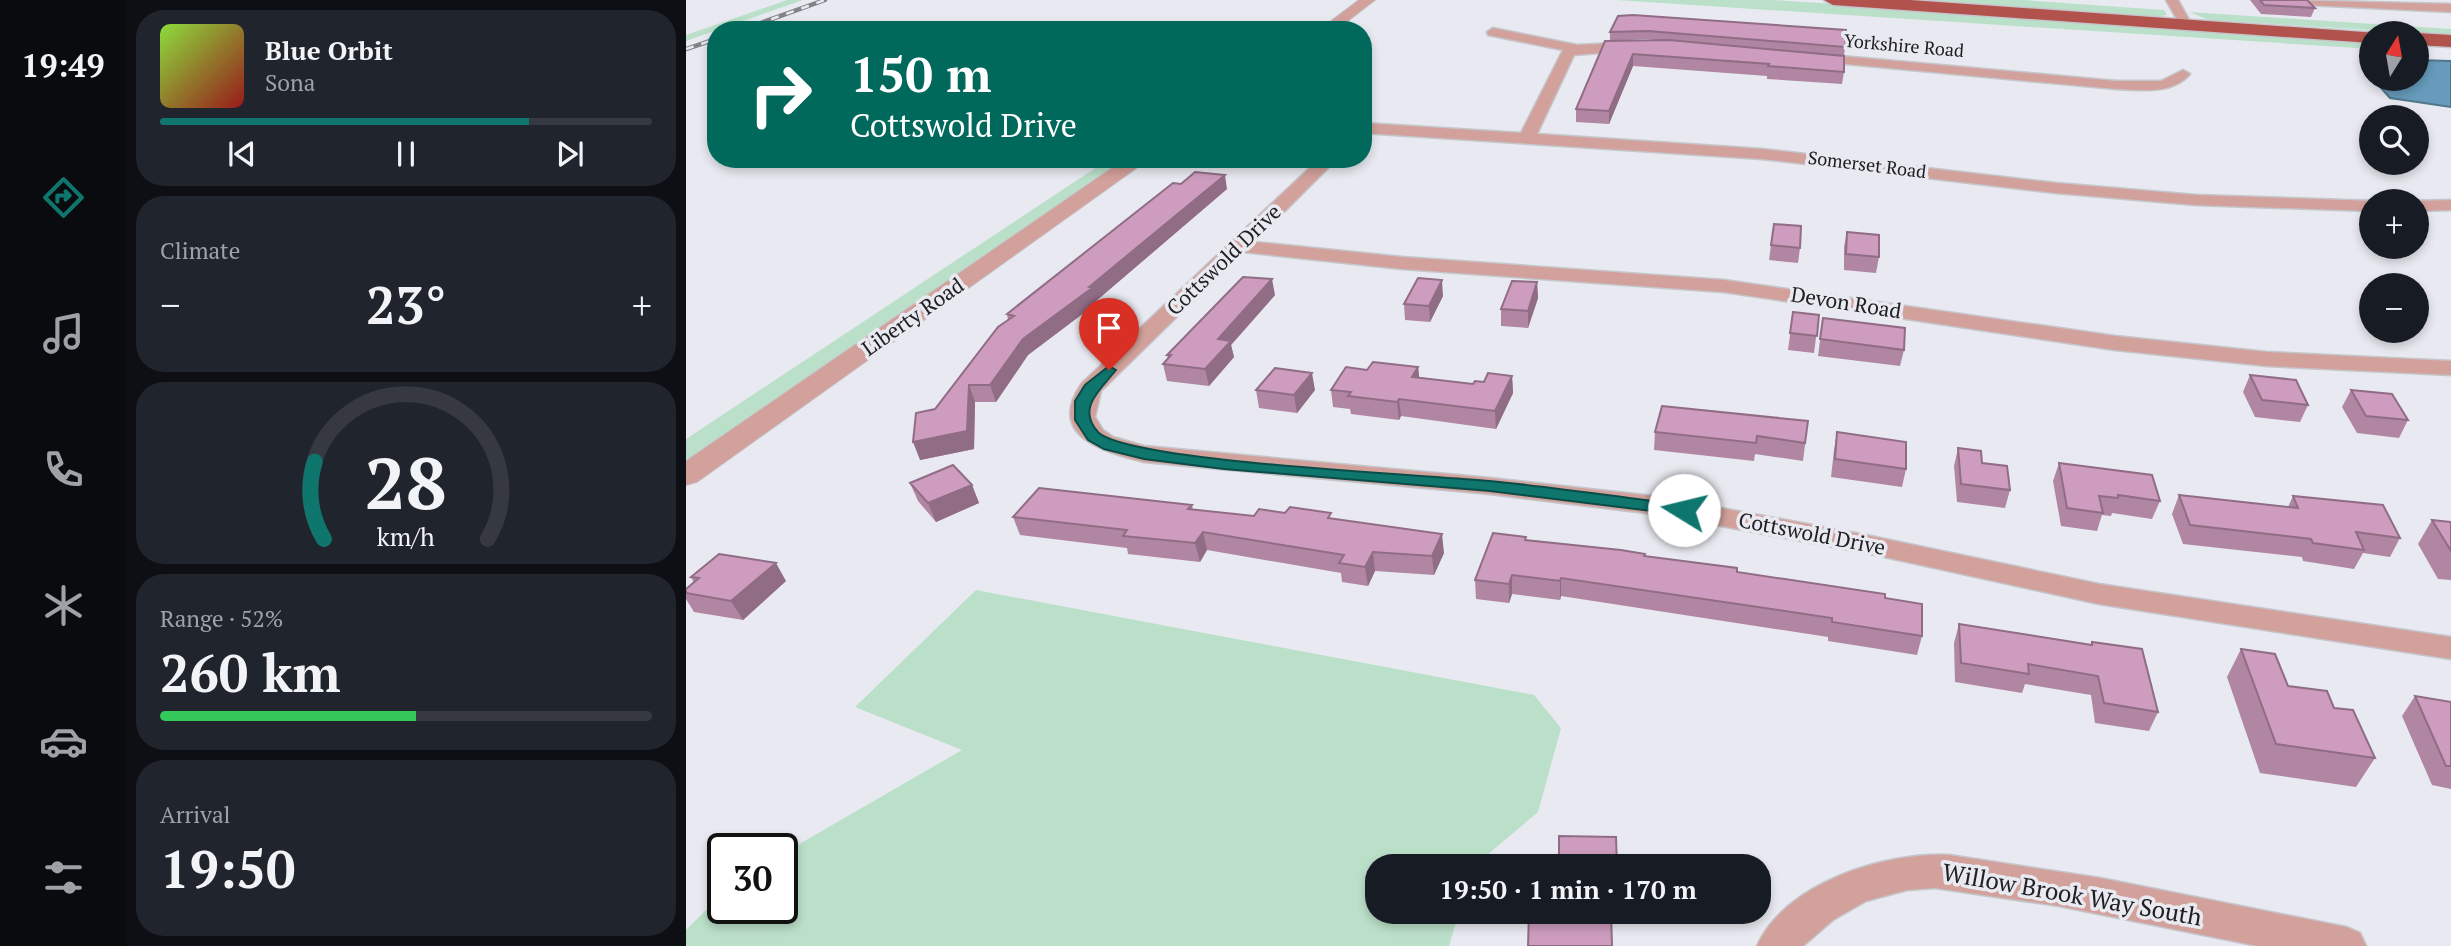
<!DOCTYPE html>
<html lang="en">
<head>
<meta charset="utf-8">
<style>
	:root { --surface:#171b24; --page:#20242c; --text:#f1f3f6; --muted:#9ea1a6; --line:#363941; --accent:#0f766e }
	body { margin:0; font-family:"PT Serif",serif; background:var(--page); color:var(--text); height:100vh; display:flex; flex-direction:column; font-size:26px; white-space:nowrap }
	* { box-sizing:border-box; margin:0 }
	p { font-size:23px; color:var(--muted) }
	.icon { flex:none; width:38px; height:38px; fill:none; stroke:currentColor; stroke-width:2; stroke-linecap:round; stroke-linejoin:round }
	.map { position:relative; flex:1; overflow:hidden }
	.side { display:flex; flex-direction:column; gap:10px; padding:10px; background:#0d0f14; width:560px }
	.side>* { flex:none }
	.guide { position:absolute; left:21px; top:21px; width:665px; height:147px; border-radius:28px; box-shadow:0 4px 10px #0003; background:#00695c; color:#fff; overflow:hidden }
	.needle { width:46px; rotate:11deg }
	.controls { position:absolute; left:1673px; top:21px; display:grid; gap:14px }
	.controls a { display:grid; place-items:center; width:70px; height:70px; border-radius:50%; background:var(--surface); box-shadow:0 4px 10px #0003; font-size:35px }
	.speed { position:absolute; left:21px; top:833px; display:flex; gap:14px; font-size:35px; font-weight:700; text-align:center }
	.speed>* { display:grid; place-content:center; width:91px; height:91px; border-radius:50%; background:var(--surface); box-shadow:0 4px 10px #0003; line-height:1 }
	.speed .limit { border:4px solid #111; border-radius:10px; background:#fff; color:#111 }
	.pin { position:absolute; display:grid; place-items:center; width:60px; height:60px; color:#fff; margin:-72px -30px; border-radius:50% 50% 50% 0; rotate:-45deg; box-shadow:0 0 7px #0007 }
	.pin .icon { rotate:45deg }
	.me { position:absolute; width:77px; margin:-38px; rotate:279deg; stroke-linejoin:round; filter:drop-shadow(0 0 5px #0008) }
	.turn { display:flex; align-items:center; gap:24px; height:147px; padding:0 28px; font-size:32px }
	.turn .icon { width:91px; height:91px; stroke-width:2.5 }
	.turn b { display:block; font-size:49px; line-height:60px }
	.big { font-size:52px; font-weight:700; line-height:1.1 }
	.side .widget { flex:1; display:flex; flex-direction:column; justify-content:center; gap:10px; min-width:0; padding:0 24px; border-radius:28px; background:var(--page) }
	.side .dial { align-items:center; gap:0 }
	.dial svg { height:182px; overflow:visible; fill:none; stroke:var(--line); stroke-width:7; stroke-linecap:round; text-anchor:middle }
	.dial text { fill:var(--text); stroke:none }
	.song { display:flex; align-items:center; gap:21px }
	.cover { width:84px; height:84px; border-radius:10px; background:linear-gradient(135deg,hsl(90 70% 55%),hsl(0 70% 35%)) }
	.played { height:7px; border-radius:4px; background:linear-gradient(90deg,var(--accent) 75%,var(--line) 75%) }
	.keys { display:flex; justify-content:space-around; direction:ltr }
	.heat { display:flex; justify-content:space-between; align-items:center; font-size:38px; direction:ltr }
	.charge { height:10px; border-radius:5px; background:linear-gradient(90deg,#34c759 52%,var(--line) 0) }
	.trip { position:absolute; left:679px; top:854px; width:406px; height:70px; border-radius:28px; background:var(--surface); box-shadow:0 4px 10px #0003; font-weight:700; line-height:70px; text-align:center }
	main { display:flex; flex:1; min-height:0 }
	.tab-bar { display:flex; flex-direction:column; width:126px; justify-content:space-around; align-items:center; background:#090b0e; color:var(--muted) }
	.tab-bar .icon { width:49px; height:49px }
	.tab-bar .current { color:var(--accent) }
	.tab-bar b { font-size:32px; color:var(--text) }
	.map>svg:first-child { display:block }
</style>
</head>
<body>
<main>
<nav class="tab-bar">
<b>19:49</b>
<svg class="icon current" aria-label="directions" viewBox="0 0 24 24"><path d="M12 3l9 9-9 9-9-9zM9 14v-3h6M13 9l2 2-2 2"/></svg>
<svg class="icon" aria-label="music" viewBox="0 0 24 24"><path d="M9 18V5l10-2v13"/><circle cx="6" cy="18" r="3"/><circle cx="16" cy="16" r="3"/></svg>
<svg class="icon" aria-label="phone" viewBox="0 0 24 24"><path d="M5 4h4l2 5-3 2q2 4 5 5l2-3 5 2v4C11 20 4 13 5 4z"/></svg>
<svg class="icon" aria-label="climate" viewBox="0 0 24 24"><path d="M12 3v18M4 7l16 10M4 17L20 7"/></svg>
<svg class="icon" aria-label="car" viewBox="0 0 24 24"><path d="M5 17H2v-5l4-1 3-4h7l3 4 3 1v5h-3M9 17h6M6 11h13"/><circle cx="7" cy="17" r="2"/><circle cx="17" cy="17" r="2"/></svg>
<svg class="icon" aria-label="filters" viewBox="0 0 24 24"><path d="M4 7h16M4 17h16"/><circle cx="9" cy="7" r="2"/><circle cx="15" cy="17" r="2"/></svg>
</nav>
<section class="side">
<div class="widget">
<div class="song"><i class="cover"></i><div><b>Blue Orbit</b><p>Sona</p></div></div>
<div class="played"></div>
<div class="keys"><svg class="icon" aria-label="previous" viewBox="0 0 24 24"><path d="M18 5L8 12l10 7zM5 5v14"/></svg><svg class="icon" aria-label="pause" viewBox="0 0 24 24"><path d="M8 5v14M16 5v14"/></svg><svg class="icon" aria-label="next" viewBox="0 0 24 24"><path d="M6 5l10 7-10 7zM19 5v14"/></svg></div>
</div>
<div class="widget"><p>Climate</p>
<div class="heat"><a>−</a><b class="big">23°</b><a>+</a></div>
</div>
<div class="widget dial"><svg viewBox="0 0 100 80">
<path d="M14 69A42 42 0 1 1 86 69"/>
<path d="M14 69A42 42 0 0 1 10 35" stroke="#0f766e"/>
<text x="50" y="56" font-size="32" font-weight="700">28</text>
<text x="50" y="72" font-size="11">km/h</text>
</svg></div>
<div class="widget"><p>Range · 52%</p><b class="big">260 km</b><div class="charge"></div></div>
<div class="widget"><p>Arrival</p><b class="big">19:50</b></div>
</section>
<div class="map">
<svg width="1765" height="946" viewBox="0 0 1765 946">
	<rect width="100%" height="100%" fill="#e9eaf1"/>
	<path fill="#bbe0c9" d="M101 0H117L0 41V35Z
		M930 0H1087L1685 39V49Z
		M1202 0H1337L1478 10 1481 15 1461 18Z
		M1503 12 1765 29V35L1523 20Z
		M423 159H441L0 462V439Z
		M290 590 848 695 875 728 852 812 788 866H691V912H773L763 946H0V930L37 893V908H96V854L276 750 169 707Z"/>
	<path fill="#669bbb" stroke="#51768d" stroke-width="2" d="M1731 60 1765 61V107L1704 98 1687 79H1731Z"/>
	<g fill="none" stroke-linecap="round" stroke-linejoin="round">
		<g stroke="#c5c6cc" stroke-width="3">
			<path id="minor" d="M1480 0H1492L1506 25 1504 28H1496Z
				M1595 0 1765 4V12L1601 4Z
				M807 28 891 45 951 42 958 46 951 50 888 55 851 134 1076 149 1370 183 1510 195 1688 201 1685 211 1510 205 1370 193 1076 159 677 133V123L835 133 877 50 802 35 801 32Z
				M1122 53 1430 81H1475L1497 70 1504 74C1486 95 1455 90 1430 89L1117 60 1115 57Z
				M633 159H651L568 242 716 257 1038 280 1429 336 1581 352 1765 361V375L1581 366 1429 350 1038 292 716 269 557 252 415 391 409 417 417 430 427 437 458 446 804 478 976 497 1180 535 1413 584 1765 637V659L1413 604 1180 553 976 515 804 494 458 462C418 452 359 436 396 383Z
				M1765 200V210L1731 211 1728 201Z
				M1263 855 1414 878 1660 927 1674 933 1680 946H1572L1373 906 1249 888 1221 890 1180 901 1147 920 1117 946H1071C1099 883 1199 852 1263 855Z"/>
		</g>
		<g stroke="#c5c6cc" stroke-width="2">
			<path id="tertiary" d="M673 0H689L650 30H633Z
				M439 159H463L11 482 0 485V461Z"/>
		</g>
		<g stroke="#c5c6cc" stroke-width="3">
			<path id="trunk" d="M1138 0H1224L1692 33H1685V43L1147 5Z
				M1731 33 1765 35V47L1731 45Z"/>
		</g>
		<use href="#minor" fill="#d3a19b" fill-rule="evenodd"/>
		<use href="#tertiary" fill="#d3a19b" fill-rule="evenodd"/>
		<use href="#trunk" fill="#b1534c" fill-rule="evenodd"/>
		<g stroke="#828388" stroke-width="4.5">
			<path id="rail" d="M55 30 139 0
				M0 49 30 39"/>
		</g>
		<use href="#rail" stroke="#e9eaf1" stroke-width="2.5" stroke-dasharray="8" stroke-linecap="butt"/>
	</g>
	<path fill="#b086a3" d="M1564 0H1621L1629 8 1625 17 1575 14Z
		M932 16 1159 47 1158 56 1079 49 1158 72 1156 84 1081 79V76L947 66 923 124 890 122V109L919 41H975L961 39 924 41V32Z
		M541 189 410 301 411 303 342 355 310 402H289L288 449 234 460 249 409 322 320 321 314Z
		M1161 232 1193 257 1190 273 1158 270V247Z
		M1085 245 1114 248 1112 263 1083 260Z
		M851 282 852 298 842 328 815 326V309Z
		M589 295 545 345 548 357 523 386 481 381 477 364 482 358 481 355Z
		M757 296 744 322 719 320 718 304Z
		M1107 312 1133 315 1128 353 1102 350Z
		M1137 318 1218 350 1214 366 1132 356Z
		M732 367 733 377 787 384 826 376 827 393 810 429 715 416 713 420 665 414 664 409 647 407 645 390 681 370Z
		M1564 375 1622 405 1614 422 1569 417 1557 392Z
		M570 390H629L611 413 573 408Z
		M1665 390 1722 420 1713 438 1671 433 1656 407Z
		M1122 421 1117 461 1069 454 1068 461 968 450 969 432Z
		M1151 432 1220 469 1216 487 1145 477 1148 450Z
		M1272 448 1324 490 1319 508 1271 502 1268 466Z
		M1373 463 1474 501 1466 519 1426 513 1425 516 1416 515 1411 531 1375 526 1367 481Z
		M224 483 286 485 293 503 250 522 232 501Z
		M1493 495 1602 507 1607 496 1714 538 1704 557 1677 553 1668 569 1617 561 1616 557 1497 544 1486 514Z
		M506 505 507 510 568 516 646 518 758 553 748 575 689 571 682 586 656 582 655 573 521 550 514 562 442 554 441 548 334 535 327 517Z
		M1746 520 1765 522V580L1752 579 1732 544Z
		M840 537V540L959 556 1199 598 1236 636 1231 655 1142 641V637L875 596 874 600 826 594 823 603 790 599 789 580Z
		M5 577 100 581 57 620 8 612 0 599V589L8 583Z
		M1273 624 1405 645 1406 642 1472 712 1463 731 1409 723 1405 695 1339 684 1336 693 1269 682 1268 643Z
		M1555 649 1602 686 1648 708 1689 758 1670 787 1574 773 1541 677Z
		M1729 696 1765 702V789L1746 785 1716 716Z
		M843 912H931V918H925Z"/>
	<path fill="#906d85" d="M947 54V66L923 124V111Z
		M539 175 541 189 410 301 411 303 342 355 310 402 304 385 337 339Z
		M586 279 589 295 545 345 548 357 523 386 519 369 532 339Z
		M756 280 757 296 744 322 743 306Z
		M851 282 852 298 842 328V311Z
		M732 367 734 384 726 377Z
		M626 373 629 390 611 413 608 395Z
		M826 376 827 393 810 429 809 411Z
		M283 385 289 402 288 449 234 460 227 442Z
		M713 399 715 416 713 420 711 402Z
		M286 485 293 503 250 522 242 503Z
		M517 532 521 550 514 562 509 543Z
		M756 534 758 553 748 575 746 556Z
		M687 552 689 571 682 586 679 567Z
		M90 563 100 581 57 620 45 601Z
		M826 575V594L823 603V584Z
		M875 578V596L874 600V581Z"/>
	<path fill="#cd9cbe" stroke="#906d85" stroke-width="2" d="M1574 0H1621L1629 8 1578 5Z
		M947 15 1160 30 1159 47 962 31 924 32 932 16Z
		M425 25 479 29 477 30H416Z
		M983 40 1158 56V72L1082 66 1083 64 947 54 923 111 890 109 919 41Z
		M509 172 539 175 403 287 406 288 337 339 304 385H283L281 431 227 442 230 413 249 409 312 327 328 316 321 314 487 183 495 184Z
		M1088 224 1115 226 1114 248 1085 245Z
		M1161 232 1193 235V257L1160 254Z
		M557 277 586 279 532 339 545 341 519 369 477 364 485 355H481Z
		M732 278 756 280 743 306 718 304Z
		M826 281 851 282 842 311 815 309Z
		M1107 312 1133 315 1131 336 1104 333Z
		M1137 318 1219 328 1218 350 1134 339Z
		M687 362 732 367 726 377 787 384 789 381 798 382 802 373 826 376 809 411 713 399 711 402 662 396 665 392 645 390 660 367 681 370Z
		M589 368 626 373 608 395 570 390Z
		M1564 375 1610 380 1622 405 1576 400Z
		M1665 390 1706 394 1722 420 1680 416Z
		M976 406 1122 421 1119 443 1071 436 1070 443 969 432Z
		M1151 432 1220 442V469L1149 459Z
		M1272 448 1295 451 1296 463 1321 466 1324 490 1275 484Z
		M1373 463 1466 475 1474 501 1432 495V498L1413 496 1417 513 1381 508Z
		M267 465 286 485 242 503 224 483Z
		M353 488 506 505 502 509 568 516 573 509 599 513 604 507 645 513 642 518 756 534 746 556 687 552 679 567 653 563 658 555 517 532 509 543 437 536 441 530 327 517Z
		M1493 495 1612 508 1607 496 1697 505 1714 538 1670 532 1678 550 1627 543 1625 539 1504 525Z
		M1746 520 1765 522V551Z
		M807 533 840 537 839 540 935 550 959 554 958 556 1051 568V572L1199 594V598L1236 604V636L1146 622V618L875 578 874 581 826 575 823 584 789 580Z
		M33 554 90 563 45 601 0 593V589L13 578 5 577Z
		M1273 624 1406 645V642L1456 649 1472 712 1418 703 1412 676 1342 664 1343 674 1275 663Z
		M1555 649 1589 654 1602 686 1641 691 1648 708 1667 710 1689 758 1590 744Z
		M1729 696 1765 702V766H1760Z
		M873 836 930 837 931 866H845V860H873Z
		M843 912H925L926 946H842Z"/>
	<path fill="#0f766e" stroke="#0a4d48" stroke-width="2" d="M423 366 430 370C415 389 390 408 412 432 441 462 744 475 803 481 868 487 933 497 998 505L1006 510 998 515 804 491 538 469 458 459 418 449 402 440 389 420V401L399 385Z"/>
	<g text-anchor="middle" stroke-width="7" stroke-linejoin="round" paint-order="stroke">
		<g font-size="18" fill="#202023" stroke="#e9eaf1">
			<text transform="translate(1218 46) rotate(5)" y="6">Yorkshire Road</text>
			<text transform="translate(1181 165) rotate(7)" y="6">Somerset Road</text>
		</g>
		<g font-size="21" fill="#202023" stroke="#e9eaf1">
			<text transform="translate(538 260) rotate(-44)" y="7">Cottswold Drive</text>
			<text transform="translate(1160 303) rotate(9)" y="7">Devon Road</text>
			<text transform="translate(227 317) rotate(-35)" y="7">Liberty Road</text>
			<text transform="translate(1126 534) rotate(11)" y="7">Cottswold Drive</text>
		</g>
		<g font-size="24" fill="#202023" stroke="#e9eaf1">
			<text transform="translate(1386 895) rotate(10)" y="8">Willow Brook Way South</text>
		</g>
	</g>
</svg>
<div class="controls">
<a><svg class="needle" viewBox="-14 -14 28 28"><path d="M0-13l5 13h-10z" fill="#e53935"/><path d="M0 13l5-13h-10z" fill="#9ea1a6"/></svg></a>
<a><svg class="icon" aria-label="search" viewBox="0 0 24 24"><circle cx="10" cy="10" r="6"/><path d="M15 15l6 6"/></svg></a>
<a>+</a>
<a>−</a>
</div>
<div class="speed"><div class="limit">30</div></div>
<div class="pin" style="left:423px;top:370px;background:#d93025"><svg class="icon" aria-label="arrive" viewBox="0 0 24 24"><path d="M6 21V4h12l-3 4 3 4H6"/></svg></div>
<svg class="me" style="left:998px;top:510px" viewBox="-20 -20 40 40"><circle r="19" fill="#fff"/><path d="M0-13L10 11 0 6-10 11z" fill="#0f766e"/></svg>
<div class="trip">19:50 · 1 min · 170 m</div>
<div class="guide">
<div class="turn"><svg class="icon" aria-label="right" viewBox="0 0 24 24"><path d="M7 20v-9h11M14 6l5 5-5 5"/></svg><div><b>150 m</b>Cottswold Drive</div></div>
</div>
</div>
</main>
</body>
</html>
